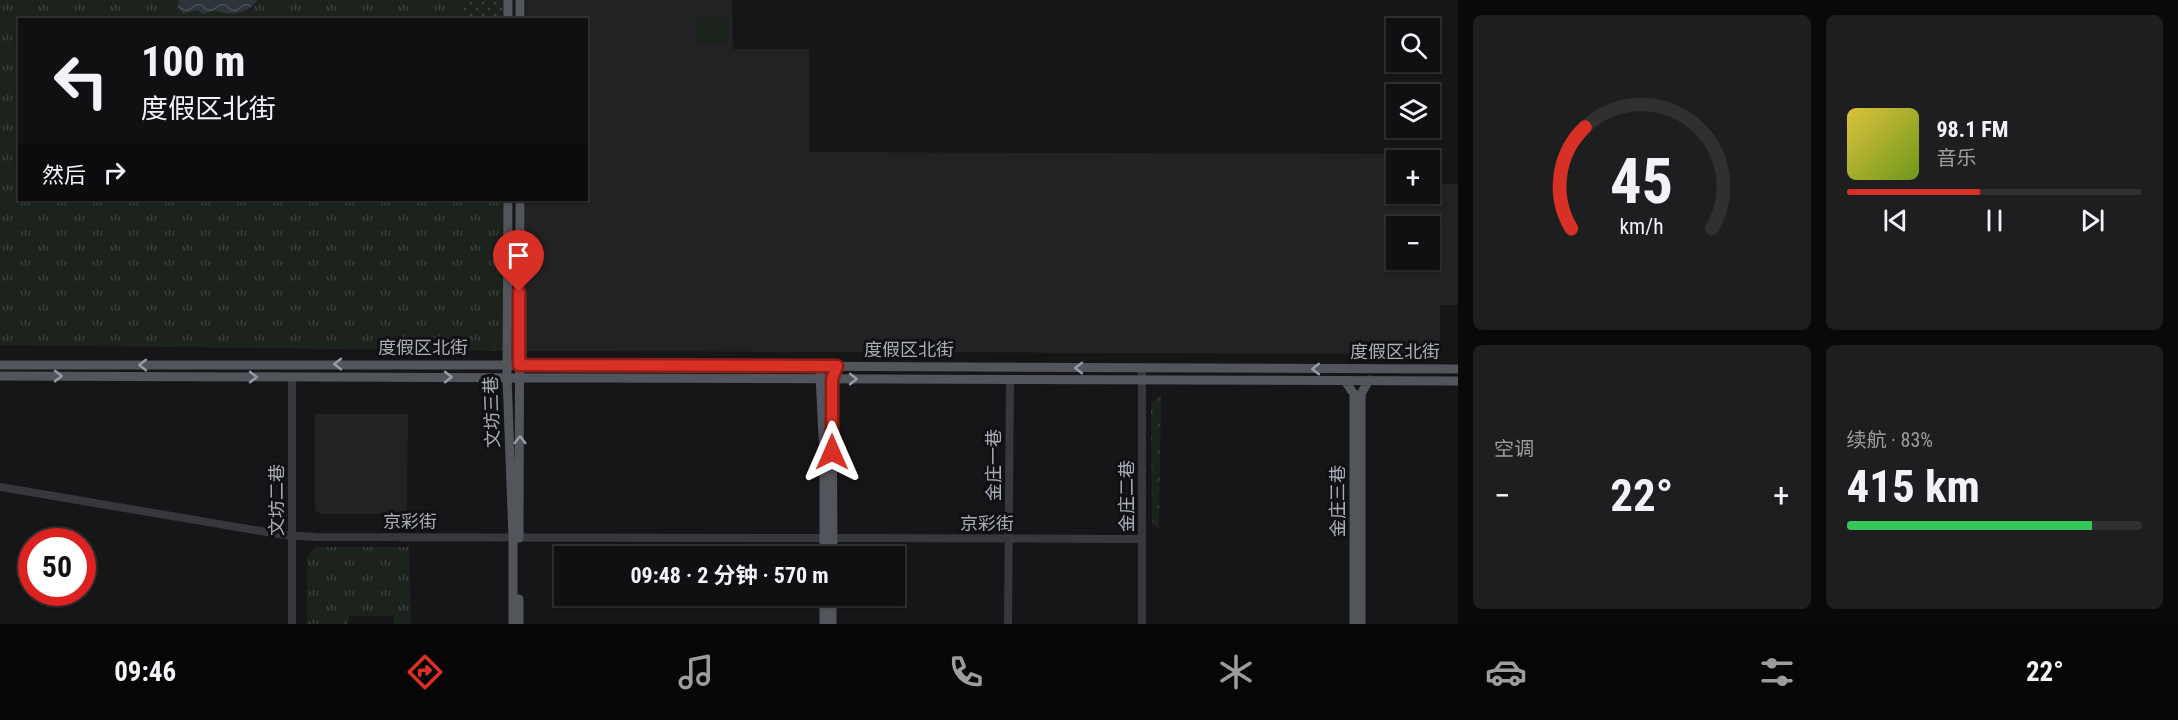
<!DOCTYPE html>
<html lang="zh">
<head>
<meta charset="utf-8">
<style>
	:root { --surface:#101012; --page:#1e1e20; --text:#f1f3f6; --muted:#9c9d9f; --line:#303032; --accent:#d93025 }
	body { margin:0; font-family:"Roboto Condensed","Noto Sans SC",sans-serif; background:var(--page); color:var(--text); height:100vh; display:flex; flex-direction:column; font-size:22px; white-space:nowrap }
	* { box-sizing:border-box; margin:0 }
	p { font-size:20px; color:var(--muted) }
	.icon { flex:none; width:33px; height:33px; fill:none; stroke:currentColor; stroke-width:2; stroke-linecap:round; stroke-linejoin:round }
	.map { position:relative; flex:1; overflow:hidden }
	.details { display:flex; flex-direction:column; gap:15px; padding:15px; background:#09090a; width:720px }
	.details>* { flex:none }
	.top-card { position:absolute; left:18px; top:18px; width:570px; height:183px; border-radius:0px; box-shadow:0 2px 4px #0004,0 0 0 2px var(--line); background:#101012; color:var(--text); overflow:hidden }
	.tools { position:absolute; left:1386px; top:18px; display:grid; gap:12px }
	.tools a { display:grid; place-items:center; width:54px; height:54px; border-radius:0px; background:var(--surface); box-shadow:0 2px 4px #0004,0 0 0 2px var(--line); font-size:30px }
	.speed { position:absolute; left:18px; top:528px; display:flex; gap:12px; font-size:30px; font-weight:700; text-align:center }
	.speed>* { display:grid; place-content:center; width:78px; height:78px; border-radius:50%; background:var(--surface); box-shadow:0 2px 4px #0004,0 0 0 2px var(--line); line-height:1 }
	.speed .limit { border:9px solid #d22; background:#fff; color:#111 }
	.pin { position:absolute; display:grid; place-items:center; width:51px; height:51px; color:#fff; margin:-62px -26px; border-radius:50% 50% 50% 0; rotate:-45deg; box-shadow:0 0 6px #0007 }
	.pin .icon { rotate:45deg }
	.me { position:absolute; width:66px; margin:-33px; rotate:0deg; stroke-linejoin:round; filter:drop-shadow(0 0 4px #0008) }
	.turn { display:flex; align-items:center; gap:21px; height:126px; padding:0 24px; font-size:27px }
	.turn .icon { width:78px; height:78px; stroke-width:2.5 }
	.turn b { display:block; font-size:42px; line-height:51px }
	.then { display:flex; align-items:center; height:57px; padding:0 24px; background:#0003; gap:12px; font-size:22px }
	.big { font-size:45px; font-weight:700; line-height:1.1 }
	.details .card { flex:1; display:flex; flex-direction:column; justify-content:center; gap:9px; min-width:0; padding:0 21px; border-radius:9px; background:var(--page) }
	.details .dial { align-items:center; gap:0 }
	.dial svg { height:156px; overflow:visible; fill:none; stroke:var(--line); stroke-width:7; stroke-linecap:round; text-anchor:middle }
	.dial text { fill:var(--text); stroke:none }
	.song { display:flex; align-items:center; gap:18px }
	.cover { width:72px; height:72px; border-radius:9px; background:linear-gradient(135deg,hsl(50 70% 55%),hsl(80 70% 35%)) }
	.played { height:6px; border-radius:3px; background:linear-gradient(90deg,var(--accent) 45%,var(--line) 45%) }
	.keys { display:flex; justify-content:space-around; direction:ltr }
	.heat { display:flex; justify-content:space-between; align-items:center; font-size:33px; direction:ltr }
	.charge { height:9px; border-radius:4px; background:linear-gradient(90deg,#34c759 83%,var(--line) 0) }
	.details .tiles { flex:1; display:grid; gap:15px; grid-template-columns:repeat(2,1fr) }
	.trip { position:absolute; left:554px; top:546px; width:351px; height:60px; border-radius:0px; background:var(--surface); box-shadow:0 2px 4px #0004,0 0 0 2px var(--line); font-weight:700; line-height:60px; text-align:center }
	.tab-bar { display:flex; height:96px; justify-content:space-around; align-items:center; background:#060607; color:var(--muted) }
	.tab-bar .icon { width:42px; height:42px }
	.tab-bar .on { color:var(--accent) }
	.tab-bar b { font-size:27px; color:var(--text) }
	main { display:flex; flex:1; min-height:0 }
	.map>svg:first-child { display:block }
</style>
</head>
<body>
<main>
<div class="map">
<svg width="1458" height="624" viewBox="0 0 1458 624">
	<defs>
		<pattern id="grass-dots" width="8" height="8" patternUnits="userSpaceOnUse" patternTransform="scale(1.5)"><rect width="8" height="8" fill="#1c231d"/><path d="M2 2h.1M6 6h.1" fill="none" stroke="#3a403c" stroke-width="1.8" stroke-linecap="round"/></pattern>
		<pattern id="forest-crowns" width="20" height="18" patternUnits="userSpaceOnUse" patternTransform="scale(1.5)"><rect width="20" height="18" fill="#1c231d"/><path d="M2 6a3 3 0 1 1 6 0M12 15a3 3 0 1 1 6 0" fill="none" stroke="#3a403c"/></pattern>
		<pattern id="park-tufts" width="24" height="20" patternUnits="userSpaceOnUse" patternTransform="scale(1.5)"><rect width="24" height="20" fill="#1c231d"/><path d="M3 7l-1-3M5 7V3M7 7l1-3M15 17l-1-3M17 17v-4M19 17l1-3" fill="none" stroke="#3a403c"/></pattern>
		<pattern id="water-waves" width="16" height="10" patternUnits="userSpaceOnUse" patternTransform="scale(1.5)"><rect width="16" height="10" fill="#2c353c"/><path d="M0 5q4-4 8 0t8 0" fill="none" stroke="#485056"/></pattern>
	</defs>
	<rect width="100%" height="100%" fill="#161618"/>
	<path fill="#222225" fill-rule="evenodd" d="M526 0H732L733 49H809V152L1387 154 1388 183 1396 184V194H1430V184H1458V305H1440V354L524 351 525 200H586V20L526 19ZM1396 226H1430V260H1396Z
		M315 414H408L407 514H320L315 510Z"/>
	<path fill="url(#grass-dots)" d="M455 0H505V19L455 20Z"/>
	<path fill="url(#forest-crowns)" d="M1161 396 1159 528 1152 524 1151 403Z"/>
	<path fill="url(#park-tufts)" d="M0 0H461V20H20V200H505V351L0 345Z
		M315 547H409L411 624H394V616H349L348 624H307V557Z"/>
	<path fill="#1c231d" d="M696 17H728V43H696Z"/>
	<path fill="url(#water-waves)" d="M178 0H257C250 13 228 17 215 10L203 14 197 10 183 14 177 6 179 5Z"/>
	<g fill="none" stroke-linecap="round" stroke-linejoin="round">
		<path stroke="#37383d" stroke-width="8" d="M0 487 284 535 317 537 824 538
			M833 538 1142 539
			M292 624V377
			M1008 624 1010 379
			M1142 624V369"/>
		<path stroke="#53555c" stroke-width="9" d="M520 0V20
			M508 20V0
			M508 200 507 377 513 537V624
			M0 365H508L1458 369
			M820 374 824 457V556
			M0 376 1458 381
			M1345 381 1354 394V624
			M519 538 520 200
			M833 556 832 379 834 373
			M832 596V624
			M519 624V599
			M824 624V596
			M1361 624V394L1369 380"/>
	</g>
	<defs><path id="oneway-chevron" d="M-2-3.5L2.5 0L-2 3.5" fill="none" stroke-width="1.6" stroke-linecap="round" stroke-linejoin="round" transform="scale(1.5)"/></defs>
	<g stroke="#979ba6">
		<use href="#oneway-chevron" transform="translate(338 364) rotate(180)"/>
		<use href="#oneway-chevron" transform="translate(143 365) rotate(180)"/>
		<use href="#oneway-chevron" transform="translate(1079 368) rotate(-180)"/>
		<use href="#oneway-chevron" transform="translate(1316 369) rotate(-180)"/>
		<use href="#oneway-chevron" transform="translate(58 376)"/>
		<use href="#oneway-chevron" transform="translate(253 377)"/>
		<use href="#oneway-chevron" transform="translate(448 377)"/>
		<use href="#oneway-chevron" transform="translate(853 379)"/>
		<use href="#oneway-chevron" transform="translate(520 440) rotate(-90)"/>
	</g>
	<g fill="none" stroke-linecap="round" stroke-linejoin="round">
		<g stroke="#8d1f18" stroke-width="15">
			<path id="route" d="M519 292V365L837 366 832 379V452"/>
		</g>
		<use href="#route" stroke="#d93025" stroke-width="10"/>
	</g>
	<g text-anchor="middle" stroke-width="6" stroke-linejoin="round" paint-order="stroke">
		<g font-size="18" fill="#a8adb8" stroke="#111113">
			<text x="423" y="354">度假区北街</text>
			<text x="909" y="356">度假区北街</text>
			<text x="1395" y="358">度假区北街</text>
			<text transform="translate(492 412) rotate(-92)" y="6">文坊三巷</text>
			<text transform="translate(994 465) rotate(-90)" y="6">金庄一巷</text>
			<text transform="translate(1127 496) rotate(-90)" y="6">金庄二巷</text>
			<text transform="translate(277 500) rotate(-90)" y="6">文坊二巷</text>
			<text transform="translate(1338 501) rotate(-90)" y="6">金庄三巷</text>
			<text x="410" y="528">京彩街</text>
			<text x="987" y="530">京彩街</text>
		</g>
	</g>
</svg>
<div class="tools">
<a><svg class="icon" aria-label="search" viewBox="0 0 24 24"><circle cx="10" cy="10" r="6"/><path d="M15 15l6 6"/></svg></a>
<a><svg class="icon" aria-label="layers" viewBox="0 0 24 24"><path d="M12 4l9 5-9 5-9-5zM3 14l9 5 9-5"/></svg></a>
<a>+</a>
<a>−</a>
</div>
<div class="speed"><div class="limit">50</div></div>
<div class="pin" style="left:519px;top:292px;background:#d93025"><svg class="icon" aria-label="arrive" viewBox="0 0 24 24"><path d="M6 21V4h12l-3 4 3 4H6"/></svg></div>
<svg class="me" style="left:832px;top:452px" viewBox="-20 -20 40 40"><path d="M0-17L14 15 0 8-14 15z" fill="#d93025" stroke="#fff" stroke-width="4"/></svg>
<div class="trip">09:48 · 2 分钟 · 570 m</div>
<div class="top-card">
<div class="turn"><svg class="icon" aria-label="left" viewBox="0 0 24 24"><path d="M17 20v-9H6M10 6l-5 5 5 5"/></svg><div><b>100 m</b>度假区北街</div></div>
<div class="then">然后<svg class="icon" aria-label="right" viewBox="0 0 24 24"><path d="M7 20v-9h11M14 6l5 5-5 5"/></svg></div>
</div>
</div>
<section class="details">
<div class="tiles">
<div class="card dial"><svg viewBox="0 0 100 80">
<path d="M14 69A42 42 0 1 1 86 69"/>
<path d="M14 69A42 42 0 0 1 21 17" stroke="#d93025"/>
<text x="50" y="56" font-size="32" font-weight="700">45</text>
<text x="50" y="72" font-size="11">km/h</text>
</svg></div>
<div class="card">
<div class="song"><i class="cover"></i><div><b>98.1 FM</b><p>音乐</p></div></div>
<div class="played"></div>
<div class="keys"><svg class="icon" aria-label="previous" viewBox="0 0 24 24"><path d="M18 5L8 12l10 7zM5 5v14"/></svg><svg class="icon" aria-label="pause" viewBox="0 0 24 24"><path d="M8 5v14M16 5v14"/></svg><svg class="icon" aria-label="next" viewBox="0 0 24 24"><path d="M6 5l10 7-10 7zM19 5v14"/></svg></div>
</div>
<div class="card"><p>空调</p>
<div class="heat"><a>−</a><b class="big">22°</b><a>+</a></div>
</div>
<div class="card"><p>续航 · 83%</p><b class="big">415 km</b><div class="charge"></div></div>
</div>
</section>
</main>
<nav class="tab-bar">
<b>09:46</b>
<svg class="icon on" aria-label="directions" viewBox="0 0 24 24"><path d="M12 3l9 9-9 9-9-9zM9 14v-3h6M13 9l2 2-2 2"/></svg>
<svg class="icon" aria-label="music" viewBox="0 0 24 24"><path d="M9 18V5l10-2v13"/><circle cx="6" cy="18" r="3"/><circle cx="16" cy="16" r="3"/></svg>
<svg class="icon" aria-label="phone" viewBox="0 0 24 24"><path d="M5 4h4l2 5-3 2q2 4 5 5l2-3 5 2v4C11 20 4 13 5 4z"/></svg>
<svg class="icon" aria-label="climate" viewBox="0 0 24 24"><path d="M12 3v18M4 7l16 10M4 17L20 7"/></svg>
<svg class="icon" aria-label="car" viewBox="0 0 24 24"><path d="M5 17H2v-5l4-1 3-4h7l3 4 3 1v5h-3M9 17h6M6 11h13"/><circle cx="7" cy="17" r="2"/><circle cx="17" cy="17" r="2"/></svg>
<svg class="icon" aria-label="filters" viewBox="0 0 24 24"><path d="M4 7h16M4 17h16"/><circle cx="9" cy="7" r="2"/><circle cx="15" cy="17" r="2"/></svg>
<b>22°</b>
</nav>
</body>
</html>
